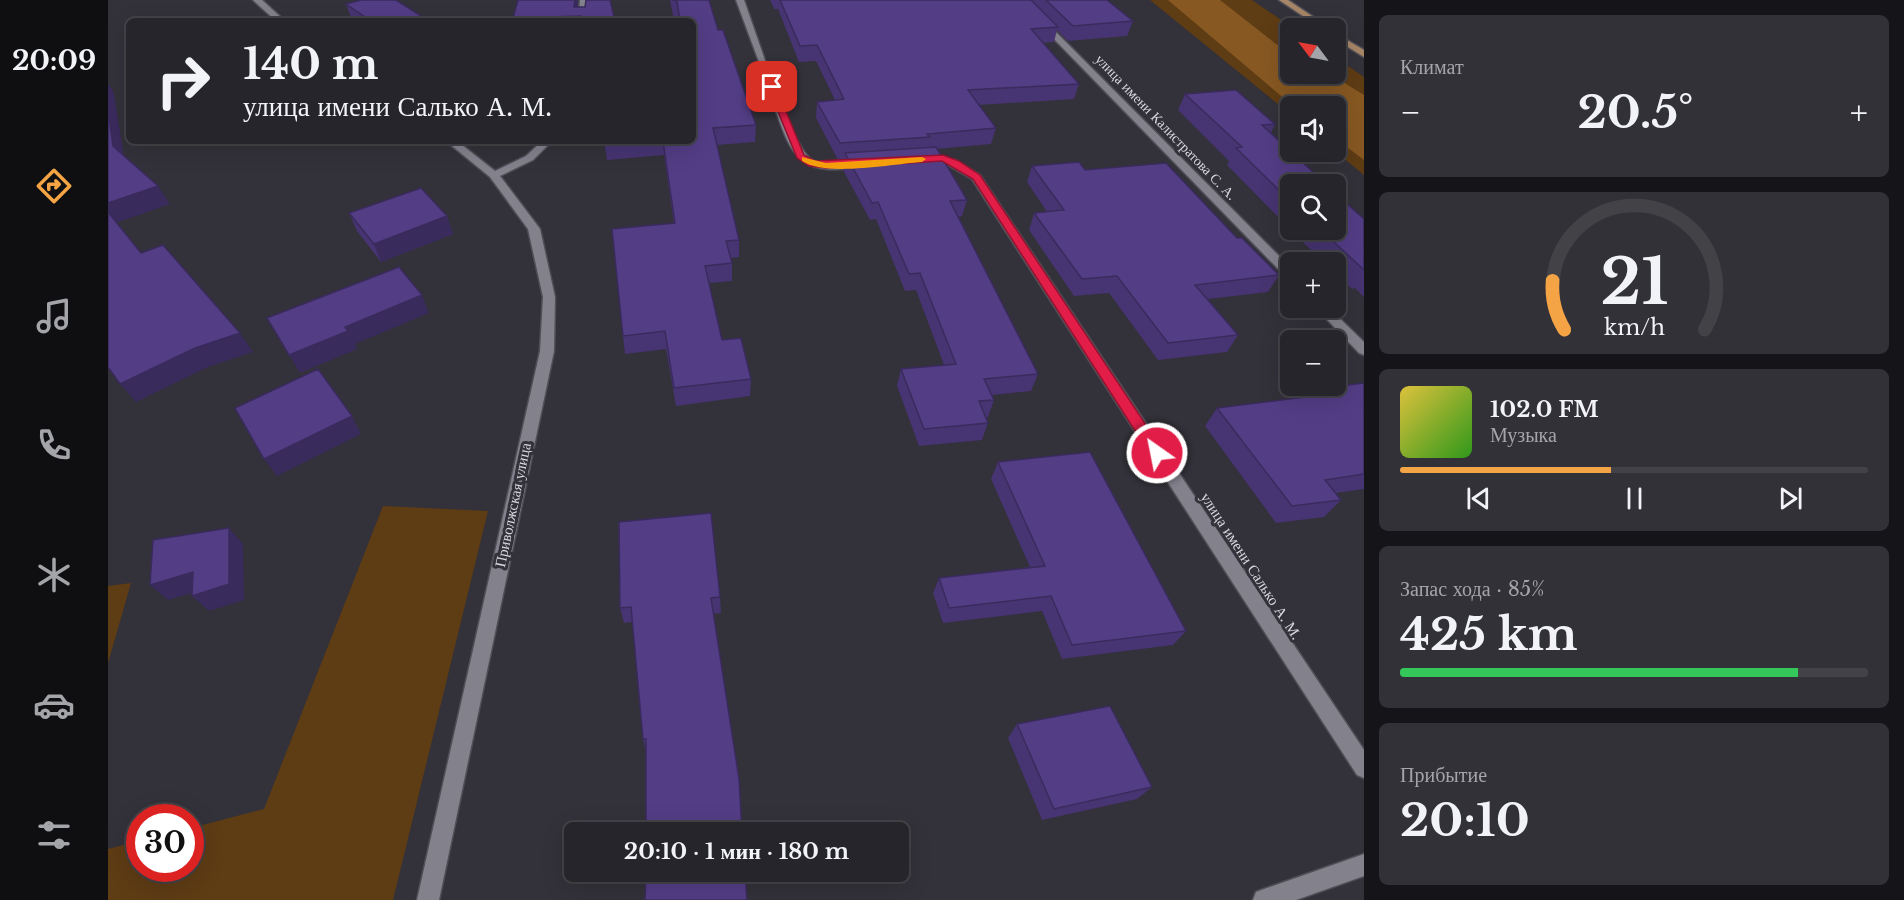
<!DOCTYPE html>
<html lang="ru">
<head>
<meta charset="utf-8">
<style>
	:root { --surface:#26252b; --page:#323137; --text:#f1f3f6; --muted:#a4a5a9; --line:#424247; --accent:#f4a345 }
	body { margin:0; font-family:"Libre Baskerville",serif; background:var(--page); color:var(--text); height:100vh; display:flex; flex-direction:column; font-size:22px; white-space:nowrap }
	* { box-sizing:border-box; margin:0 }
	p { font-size:20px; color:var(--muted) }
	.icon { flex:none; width:33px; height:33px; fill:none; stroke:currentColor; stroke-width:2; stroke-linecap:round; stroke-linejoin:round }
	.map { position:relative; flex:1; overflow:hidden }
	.sheet { display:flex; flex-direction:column; gap:15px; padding:15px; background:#151418; width:540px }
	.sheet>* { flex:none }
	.hud { position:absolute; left:18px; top:18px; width:570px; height:126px; border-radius:9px; box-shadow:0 6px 24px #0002,0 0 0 2px var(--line); background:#26252b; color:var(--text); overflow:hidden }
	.needle { width:39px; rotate:302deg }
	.tools { position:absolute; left:1172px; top:18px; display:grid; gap:12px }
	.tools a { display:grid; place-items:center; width:66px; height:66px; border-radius:9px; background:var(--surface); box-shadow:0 6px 24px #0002,0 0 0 2px var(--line); font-size:30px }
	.speed { position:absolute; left:18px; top:804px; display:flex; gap:12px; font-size:30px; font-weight:700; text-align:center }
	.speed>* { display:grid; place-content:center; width:78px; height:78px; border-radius:50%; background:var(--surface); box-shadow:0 6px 24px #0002,0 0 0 2px var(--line); line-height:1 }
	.speed .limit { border:9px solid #d22; background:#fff; color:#111 }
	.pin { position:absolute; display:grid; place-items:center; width:51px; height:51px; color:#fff; margin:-26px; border-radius:12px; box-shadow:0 3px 9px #0006 }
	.me { position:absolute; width:66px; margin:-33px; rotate:327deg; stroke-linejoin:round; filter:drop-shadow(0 0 4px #0008) }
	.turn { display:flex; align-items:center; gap:21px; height:126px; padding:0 18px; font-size:27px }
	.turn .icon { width:78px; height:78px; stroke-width:2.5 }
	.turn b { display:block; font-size:42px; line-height:51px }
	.big { font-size:45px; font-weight:800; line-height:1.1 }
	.sheet .tile { flex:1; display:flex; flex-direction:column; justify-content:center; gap:9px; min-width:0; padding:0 21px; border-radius:9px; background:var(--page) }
	.sheet .dial { align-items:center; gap:0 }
	.dial svg { height:156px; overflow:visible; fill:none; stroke:var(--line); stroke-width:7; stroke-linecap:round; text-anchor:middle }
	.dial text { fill:var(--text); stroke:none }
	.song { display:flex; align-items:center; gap:18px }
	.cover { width:72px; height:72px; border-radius:9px; background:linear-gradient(135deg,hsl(50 70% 55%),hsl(110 70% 35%)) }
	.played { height:6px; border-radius:3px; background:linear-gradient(90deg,var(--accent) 45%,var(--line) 45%) }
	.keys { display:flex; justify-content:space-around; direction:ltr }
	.heat { display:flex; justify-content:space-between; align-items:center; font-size:33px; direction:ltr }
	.charge { height:9px; border-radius:4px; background:linear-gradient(90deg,#34c759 85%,var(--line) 0) }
	.trip { position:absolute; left:456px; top:822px; width:345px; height:60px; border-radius:9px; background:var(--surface); box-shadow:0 6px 24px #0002,0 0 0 2px var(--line); font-weight:800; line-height:60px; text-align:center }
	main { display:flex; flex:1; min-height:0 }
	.tabs { display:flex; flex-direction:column; width:108px; justify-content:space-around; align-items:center; background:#0f0f11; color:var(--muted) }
	.tabs .icon { width:42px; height:42px }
	.tabs .current { color:var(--accent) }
	.tabs b { font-size:27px; color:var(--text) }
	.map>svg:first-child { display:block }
</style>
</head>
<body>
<main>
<nav class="tabs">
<b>20:09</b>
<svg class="icon current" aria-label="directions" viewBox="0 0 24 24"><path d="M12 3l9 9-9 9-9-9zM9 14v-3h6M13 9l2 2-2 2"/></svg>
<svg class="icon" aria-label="music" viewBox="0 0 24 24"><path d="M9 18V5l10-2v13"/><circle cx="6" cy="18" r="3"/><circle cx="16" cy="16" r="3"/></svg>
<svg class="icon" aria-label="phone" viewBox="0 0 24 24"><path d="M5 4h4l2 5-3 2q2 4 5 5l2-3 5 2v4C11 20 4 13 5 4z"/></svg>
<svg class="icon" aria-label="climate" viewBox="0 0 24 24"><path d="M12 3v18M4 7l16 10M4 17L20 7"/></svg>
<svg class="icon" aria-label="car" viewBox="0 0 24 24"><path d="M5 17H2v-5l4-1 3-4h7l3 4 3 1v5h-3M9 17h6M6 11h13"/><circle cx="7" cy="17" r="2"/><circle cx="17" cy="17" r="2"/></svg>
<svg class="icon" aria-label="filters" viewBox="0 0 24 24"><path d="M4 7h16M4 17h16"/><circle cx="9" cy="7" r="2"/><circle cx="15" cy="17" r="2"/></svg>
</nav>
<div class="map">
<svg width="1256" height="900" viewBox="0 0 1256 900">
	<rect width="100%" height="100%" fill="#333139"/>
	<path fill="#5e3c14" d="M1042 0H1144L1185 28H1182V74H1227V57L1256 77V175L1227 151V106H1182V114Z
		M275 506 380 511 285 900H0V849L31 841 32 868H82L83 828 156 809Z
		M23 583 0 663V586Z"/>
	<path fill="#875822" d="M1060 0H1112L1168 44 1182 51V74H1222L1256 95V160L1227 138V106H1185Z"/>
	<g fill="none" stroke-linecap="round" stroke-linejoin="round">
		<g stroke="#4f4e56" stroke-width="3">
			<path id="street" d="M145 0H154L177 21H168Z
				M472 0H480L478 21H470Z
				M628 0H636L661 72 654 70Z
				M908 0H916L1182 267V278L1178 277Z
				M664 84 669 87C676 105 689 155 708 162 722 167 742 161 756 160L761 163 760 165C681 182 683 148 659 87Z
				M338 141H349L387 171 418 156 434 141H444L425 160 392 176 432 229 447 297 446 351 331 900H309L432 351 435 297 420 229 382 177Z
				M815 156 847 160 872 175 1256 750V778L1249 775 864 179 840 165 811 161 810 159Z
				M1208 308H1221L1256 342V355L1251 353Z
				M1256 854V876L1188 900H1145L1148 892 1156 889Z"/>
		</g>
		<g stroke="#4f4e56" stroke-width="3">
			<path id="primary" d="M1171 0H1180L1222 28H1213Z
				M1227 33 1256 50V57L1227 39Z"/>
		</g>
		<use href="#street" fill="#83818c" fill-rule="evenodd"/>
		<use href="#primary" fill="#a78667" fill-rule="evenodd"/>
	</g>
	<path fill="#473472" d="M470 0V7L507 21H405V18Z
		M562 0H601L610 30 648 125 647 142 609 145 631 240V257L623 258 624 263V281L601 283 614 340 643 379 642 396 568 406 558 349 517 354 515 336 566 224 556 155 499 160 496 141H585V21H570V16H565Z
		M662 0H999L1025 21 1019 36 960 41 949 30 946 42 935 43 971 84 966 99 871 105 888 128 883 144 828 149 859 200 854 216 850 217 930 374 923 391 884 395 886 400 880 417H878L880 423 874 440 811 446 789 386 793 369 836 365 808 290 797 291 768 219 762 220 735 170 736 159 730 160 708 118 709 102 727 100 708 61 691 62 670 9H666Z
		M238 4 321 21H245L244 20Z
		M1077 94 1167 124 1163 133 1182 184V229L1119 165 1121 161 1070 110Z
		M924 166 977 170 1129 238 1171 275 1160 292 1100 299 1130 335 1119 352 1050 360 1001 293 966 296 921 230 926 213 939 212 919 182Z
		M241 213 339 216 345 234 273 262 249 231Z
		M1256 219V297L1247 288 1244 289 1227 273V262H1216L1182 230H1227Z
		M1256 383V489L1228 493 1233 500 1216 517 1168 523 1097 426 1109 408 1187 398 1193 391Z
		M890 462 1078 631 1065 645 954 659 934 611 835 623 825 593 831 578 922 567 883 479Z
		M612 597 613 613 605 614 538 751 535 739 524 622 516 623 512 608Z
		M909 724 1044 787 1029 799 934 820 900 738Z"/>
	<path fill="#3a2b5d" d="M467 0H470L469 16 466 7Z
		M0 83 6 93 17 164 5 146 0 109Z
		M50 186 62 204 8 223 0 213V203Z
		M339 216 345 234 273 262 266 244Z
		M314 295 321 313 247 344 249 349 192 373 181 355 237 327Z
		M132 333 145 352 100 367 28 402 12 384 87 348Z
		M244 416 253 434 169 476 156 459Z
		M121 528 135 544 136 600 101 611 84 596Z
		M85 572 101 588 60 600 42 585Z"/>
	<path fill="#533d85" stroke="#3a2b5d" stroke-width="1.5" d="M253 0H288L321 21H263L238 4Z
		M410 0H467L466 7H477L478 0H502L507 21H474L473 16 405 18Z
		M564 0H601L610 30H615L648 125 605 128 631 240 618 241 624 263 597 266 614 340 633 338 643 379 566 388 557 331 515 336 504 229 567 223 555 141H585V21H572L569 1Z
		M672 0H923L950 27 923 29 971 84 860 90 888 128 819 134 822 137 732 143 709 102 736 99 709 45 692 46Z
		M938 0H999L1025 21 965 26Z
		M1128 90 1167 124 1154 125 1218 184H1182V201L1128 148 1134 147 1077 94Z
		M0 109 5 146 50 186 0 203Z
		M496 141H516L497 143Z
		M828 147 859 200 842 201 930 374 876 379 886 400 871 401 880 423 816 429 793 369 848 364 812 273 801 274 770 202 764 203 737 153Z
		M971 162 977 170 1058 163 1129 238H1134L1171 275 1087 285 1130 335 1060 343 1009 276 974 279 926 213 956 210 924 166Z
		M313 188 339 216 266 244 241 213Z
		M1227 193 1256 219V270L1213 230H1227Z
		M0 212 33 253 55 245 132 333 87 348 12 384 0 367Z
		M291 267 314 295 237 327 240 331 181 355 159 318Z
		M210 369 244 416 156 459 127 408Z
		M1256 383V474L1217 480 1233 500 1184 506 1109 408 1198 397 1193 391Z
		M982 452 1078 631 964 645 943 596 841 608 831 578 937 566 890 462Z
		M603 513 612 597 603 598 631 779 634 832H538V739H535L523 607 512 608 511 522Z
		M121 528V584L84 596 85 572 42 585 45 540Z
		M1002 706 1044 787 946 809 909 724Z
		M538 872H637L639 900H537Z"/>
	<path fill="#e11d48" stroke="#92132f" stroke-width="1.5" d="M664 84 668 87 696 155 707 161 835 155 851 161 872 175 1054 449V457H1044L865 179 834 161 718 168 701 166 689 158 660 87Z"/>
	<path fill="#f59e0b" d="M694 157 718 163 814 157 818 159 814 162C784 164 718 177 694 161Z"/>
	<g text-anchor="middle" stroke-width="6" stroke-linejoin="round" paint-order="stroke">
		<g font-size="14" fill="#d9d8de" stroke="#333139">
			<text transform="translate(1058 127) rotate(46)" y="5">улица имени Калистратова С. А.</text>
		</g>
		<g font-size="15" fill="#d9d8de" stroke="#333139">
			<text transform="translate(405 505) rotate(-78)" y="5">Приволжская улица</text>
			<text transform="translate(1143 566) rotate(57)" y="5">улица имени Салько А. М.</text>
		</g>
	</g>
</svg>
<div class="tools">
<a><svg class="needle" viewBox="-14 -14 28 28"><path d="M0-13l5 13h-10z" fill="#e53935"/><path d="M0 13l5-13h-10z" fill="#a4a5a9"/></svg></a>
<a><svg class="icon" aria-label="sound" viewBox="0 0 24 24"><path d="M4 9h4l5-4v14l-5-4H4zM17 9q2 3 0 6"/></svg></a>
<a><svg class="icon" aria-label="search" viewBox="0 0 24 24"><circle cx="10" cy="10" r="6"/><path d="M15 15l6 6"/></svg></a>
<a>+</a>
<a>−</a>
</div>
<div class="speed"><div class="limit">30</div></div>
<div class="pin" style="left:664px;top:87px;background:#d93025"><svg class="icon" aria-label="arrive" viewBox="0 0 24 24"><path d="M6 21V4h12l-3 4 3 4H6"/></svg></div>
<svg class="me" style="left:1049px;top:453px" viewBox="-20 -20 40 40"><circle r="17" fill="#e11d48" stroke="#fff" stroke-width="3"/><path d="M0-11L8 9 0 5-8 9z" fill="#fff"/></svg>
<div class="trip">20:10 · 1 мин · 180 m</div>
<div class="hud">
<div class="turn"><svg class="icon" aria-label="right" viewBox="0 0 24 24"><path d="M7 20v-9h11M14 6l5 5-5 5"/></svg><div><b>140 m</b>улица имени Салько А. М.</div></div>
</div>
</div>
<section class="sheet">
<div class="tile"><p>Климат</p>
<div class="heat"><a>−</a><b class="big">20.5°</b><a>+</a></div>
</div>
<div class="tile dial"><svg viewBox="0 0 100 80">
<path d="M14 69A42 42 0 1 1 86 69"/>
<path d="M14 69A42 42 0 0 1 8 44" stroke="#f4a345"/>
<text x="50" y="56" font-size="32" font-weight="700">21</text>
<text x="50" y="72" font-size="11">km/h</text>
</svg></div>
<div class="tile">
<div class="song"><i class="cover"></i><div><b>102.0 FM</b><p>Музыка</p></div></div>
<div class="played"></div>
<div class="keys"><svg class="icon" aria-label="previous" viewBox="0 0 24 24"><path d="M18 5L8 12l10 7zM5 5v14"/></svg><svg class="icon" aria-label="pause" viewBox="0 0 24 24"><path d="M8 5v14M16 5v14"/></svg><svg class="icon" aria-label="next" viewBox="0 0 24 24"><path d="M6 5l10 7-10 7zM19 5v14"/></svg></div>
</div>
<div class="tile"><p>Запас хода · 85%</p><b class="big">425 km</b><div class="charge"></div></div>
<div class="tile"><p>Прибытие</p><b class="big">20:10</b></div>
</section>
</main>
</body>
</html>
